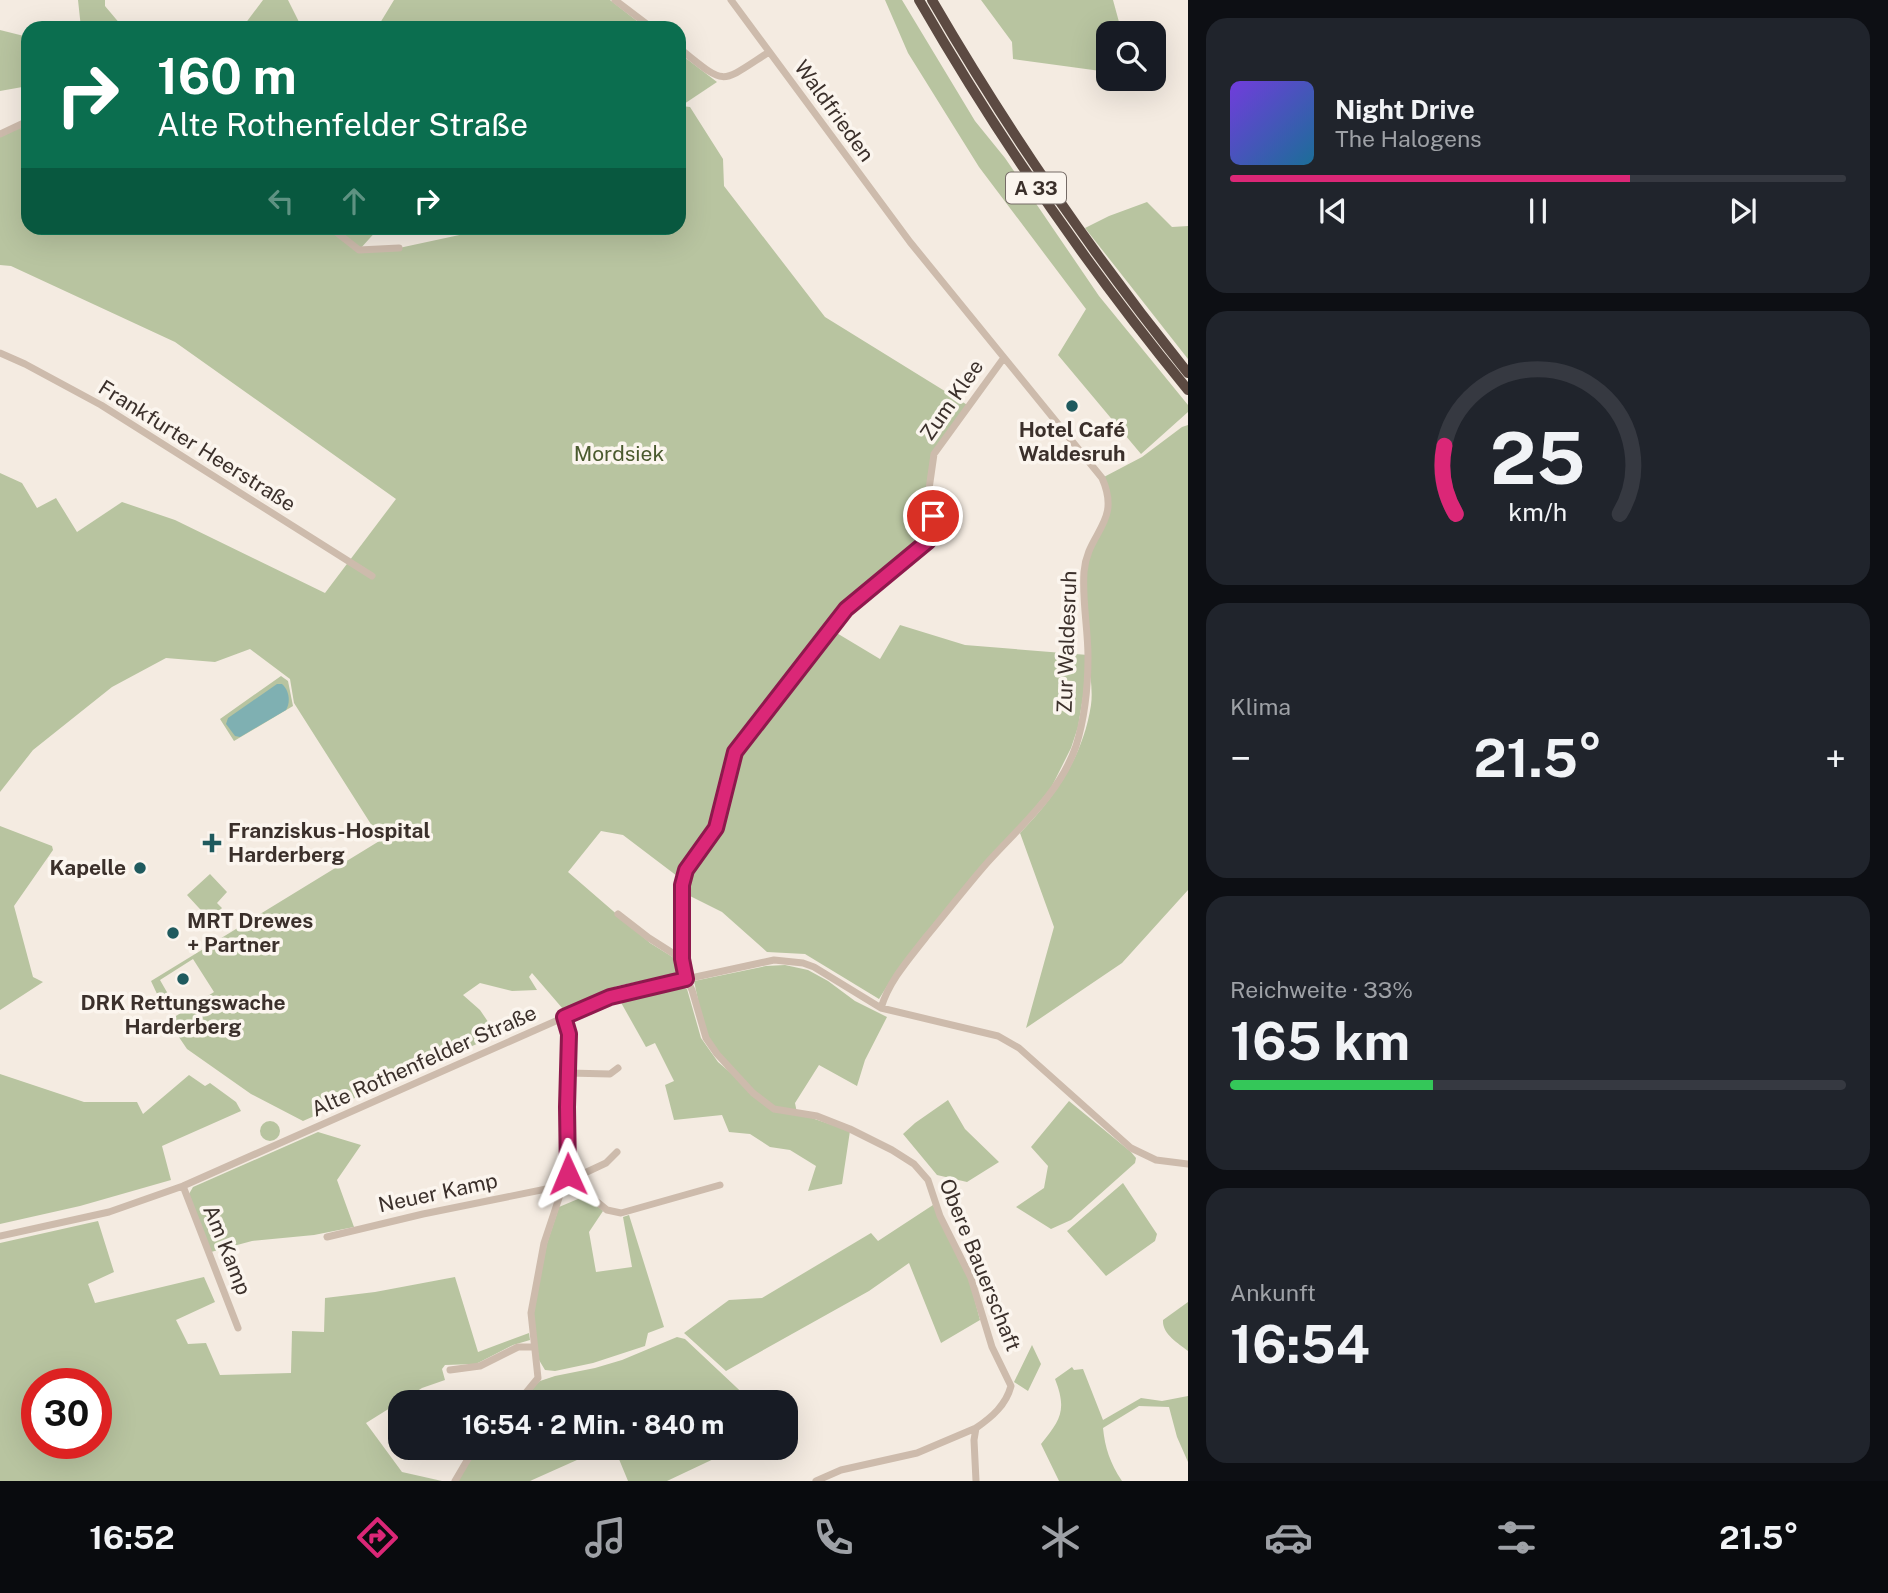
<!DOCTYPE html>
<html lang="de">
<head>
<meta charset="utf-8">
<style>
	:root { --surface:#171b24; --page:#20242c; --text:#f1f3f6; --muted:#9ea1a6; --line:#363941; --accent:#db2777 }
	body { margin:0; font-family:"Public Sans",sans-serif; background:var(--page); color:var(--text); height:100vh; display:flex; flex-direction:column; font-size:26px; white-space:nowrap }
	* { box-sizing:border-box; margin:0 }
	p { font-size:23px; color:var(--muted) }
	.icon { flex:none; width:38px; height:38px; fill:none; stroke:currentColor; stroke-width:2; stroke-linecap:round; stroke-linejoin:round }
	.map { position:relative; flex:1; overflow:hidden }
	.details { display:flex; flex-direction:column; gap:18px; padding:18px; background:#0d0f14; width:700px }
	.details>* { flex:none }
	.guide { position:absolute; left:21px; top:21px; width:665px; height:214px; border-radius:21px; box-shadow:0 7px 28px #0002; background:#0b6e4f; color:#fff; overflow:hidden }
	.tools { position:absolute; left:1096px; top:21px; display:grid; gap:14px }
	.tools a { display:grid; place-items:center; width:70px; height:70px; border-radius:14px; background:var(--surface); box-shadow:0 7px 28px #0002; font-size:35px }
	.speed { position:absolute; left:21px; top:1368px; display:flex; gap:14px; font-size:35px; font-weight:700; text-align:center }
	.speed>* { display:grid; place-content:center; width:91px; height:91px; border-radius:50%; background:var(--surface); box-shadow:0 7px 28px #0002; line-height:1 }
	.speed .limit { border:10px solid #d22; background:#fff; color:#111 }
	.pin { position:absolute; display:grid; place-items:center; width:60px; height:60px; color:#fff; margin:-30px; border:4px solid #fff; border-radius:50%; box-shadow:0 2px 7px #0007 }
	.me { position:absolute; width:77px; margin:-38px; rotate:359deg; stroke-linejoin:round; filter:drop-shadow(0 0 5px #0008) }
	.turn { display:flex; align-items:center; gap:24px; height:147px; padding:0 21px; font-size:32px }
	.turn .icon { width:91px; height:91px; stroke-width:2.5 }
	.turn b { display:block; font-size:49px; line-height:60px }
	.lanes { display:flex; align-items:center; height:66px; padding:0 21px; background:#0003; justify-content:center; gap:35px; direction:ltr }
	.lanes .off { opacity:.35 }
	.big { font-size:52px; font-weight:700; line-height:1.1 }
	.details .tile { flex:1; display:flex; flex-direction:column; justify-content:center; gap:10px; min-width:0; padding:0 24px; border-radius:21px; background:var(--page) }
	.details .dial { align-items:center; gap:0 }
	.dial svg { height:182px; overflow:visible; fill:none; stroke:var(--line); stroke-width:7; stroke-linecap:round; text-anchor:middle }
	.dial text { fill:var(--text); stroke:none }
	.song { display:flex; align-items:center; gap:21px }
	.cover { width:84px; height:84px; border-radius:10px; background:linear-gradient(135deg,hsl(260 70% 55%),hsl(200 70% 35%)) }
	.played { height:7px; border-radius:4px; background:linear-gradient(90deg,var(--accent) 65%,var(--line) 65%) }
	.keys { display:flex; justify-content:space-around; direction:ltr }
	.heat { display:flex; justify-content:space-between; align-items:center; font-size:38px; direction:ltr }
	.charge { height:10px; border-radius:5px; background:linear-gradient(90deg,#34c759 33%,var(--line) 0) }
	.trip { position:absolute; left:388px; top:1390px; width:410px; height:70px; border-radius:21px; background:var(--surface); box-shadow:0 7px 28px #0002; font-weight:700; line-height:70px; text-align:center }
	.dock { display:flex; height:112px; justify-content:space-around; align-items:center; background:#090b0e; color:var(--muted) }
	.dock .icon { width:49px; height:49px }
	.dock .current { color:var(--accent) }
	.dock b { font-size:32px; color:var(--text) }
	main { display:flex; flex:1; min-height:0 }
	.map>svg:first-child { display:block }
</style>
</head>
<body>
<main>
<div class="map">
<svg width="1188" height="1481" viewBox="0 0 1188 1481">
	<rect width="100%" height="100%" fill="#f4ebe1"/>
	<path fill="#b8c4a0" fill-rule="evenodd" d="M78 0H105V6L121 25 118 28H81Z
		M263 0H288L302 28H242Z
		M394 0H610L646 28H377Z
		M885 0H902L975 121 1005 158 1099 296 1188 405V412L1141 454 1058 355 1086 309 979 167 908 53Z
		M981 0H1113L1122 33H1108V72L1013 59 1012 42Z
		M0 30 28 37V86L0 91Z
		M679 53 717 82 681 106 690 107 723 159 724 186 825 317 969 406C955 425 933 447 930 472 927 496 941 519 928 541L846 609 830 629 880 659 900 625 965 645 1088 655 1084 568 1110 505 1102 478 1142 457 1182 427 1188 425V890L1122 963 1026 1028 1054 927 1020 833C1055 797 1083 757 1091 705 1093 691 1090 675 1089 661L1078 727 1071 748 1051 788 889 983 879 999 805 954 767 952 722 912 684 893 688 874 681 879 623 835 601 831 568 872 650 943 679 961V973L617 986 563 1009 532 973 529 977 537 990 512 991 480 983 463 995 480 1010 497 1035 303 1121 251 1094 187 1049 168 1021 214 992 193 959 160 980 172 1001 171 1005 164 1009 151 981 381 840 294 703 290 679 250 649 215 662 166 658 112 687 33 750 0 792V473L22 483 37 508 56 498 77 532 122 502 175 520 325 593 396 499 175 342 11 266 0 265V134L23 124 28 132V228H379L360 249 399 248 492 228H679Z
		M1147 202 1172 227 1188 226V359L1085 228 1109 216Z
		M281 676 288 681 293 706 234 741 220 719Z
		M0 826 52 846 53 850 14 906 33 977 43 982 0 1010Z
		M210 874 227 892 217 903 222 908 210 920 187 895Z
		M785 965 808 970 828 981 855 1001 887 1017 865 1060 857 1086 819 1065 795 1103 797 1113 850 1131 842 1184 808 1191 816 1166 790 1150 770 1147 750 1134 729 1132 722 1115 674 1120 665 1085 674 1081 655 1043 646 1047 619 999 678 985 687 989 701 1038 718 1062 746 1086 706 1038 694 981 766 966Z
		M0 1074 84 1102H137L143 1114 189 1075 205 1086 210 1083 236 1102 241 1111 162 1146 171 1180 80 1206 0 1224Z
		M948 1100 965 1129 999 1162 967 1182 937 1175 903 1134 915 1123Z
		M1069 1101 1131 1152 1136 1158 1135 1163 1071 1220 1051 1229 1016 1207 1044 1188 1048 1166 1031 1147Z
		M260 1131a10 10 0 1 1 20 0a10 10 0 1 1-20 0Z
		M318 1132 361 1145 337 1180 354 1227 314 1235 252 1241 211 1252 189 1194 193 1187Z
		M1123 1183 1157 1234 1155 1241 1106 1276 1067 1231Z
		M585 1196 603 1211 589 1232 596 1272 632 1267 623 1217 629 1215 664 1327 648 1333 645 1346 593 1363 555 1371 545 1370 539 1360 533 1313 547 1243 559 1207Z
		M933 1205 970 1282 980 1320 941 1343 909 1263 869 1291 726 1371 684 1333 729 1300 762 1298 871 1233 878 1241Z
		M98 1221 114 1272 88 1284 95 1303 204 1277 215 1302 176 1320 188 1344 206 1343 220 1375 291 1373 292 1331 324 1332 325 1298 375 1292 455 1277 478 1352 529 1333 530 1340 513 1345 476 1364 445 1365 442 1369 445 1380 422 1388 366 1423 402 1472 442 1481H0V1243ZM37 1384H96V1444H37Z
		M1188 1302V1351C1178 1343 1162 1334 1163 1320Z
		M677 1337 685 1339 752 1402H516L540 1381 555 1376 595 1368 622 1360Z
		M1032 1345 1041 1364 1028 1391 1014 1382Z
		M1072 1367 1074 1370 1083 1369 1103 1420 1141 1398 1162 1401 1188 1396V1462L1177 1437 1169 1407 1139 1406 1103 1428C1105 1448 1110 1463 1122 1481H1059L1041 1444C1061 1419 1067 1410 1055 1379Z
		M475 1447H606L530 1481H455Z
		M614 1447H739L667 1481H628Z"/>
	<path fill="#7fb0b2" d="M277 684H282C289 690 291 702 286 710L240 737 235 736 226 724 228 718Z"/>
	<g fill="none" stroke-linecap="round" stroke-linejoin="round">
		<path stroke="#cdbbac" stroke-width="7" d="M615 0 652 28
			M731 0 910 242 1102 478C1122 523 1087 532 1084 572 1082 601 1088 628 1088 657 1088 687 1085 717 1076 746 1059 795 1020 826 987 863 966 887 946 913 926 937 909 959 889 981 881 1008
			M679 48C727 86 718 85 769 52
			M0 134 28 121
			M331 228 359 250 399 248
			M0 353 25 364 101 405 372 576
			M618 914 649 938 682 959
			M564 1017 569 1034 567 1107 568 1174
			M568 1073 610 1074 618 1068
			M569 1174 574 1178V1183L564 1191H559L557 1183Z
			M574 1178 606 1163 617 1152
			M574 1183 607 1210 621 1213 720 1185
			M183 1186 238 1328
			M0 1236 109 1212 183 1186 610 997 631 991 774 960 803 963 814 967 881 1008 998 1036 1019 1048 1131 1148 1156 1160 1188 1164
			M327 1237 423 1214 556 1187
			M450 1370 480 1366 518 1347H533
			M516 1402 524 1395 538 1378 531 1313 544 1243 561 1192
			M455 1481 475 1447
			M816 1481 841 1470 917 1453 976 1428
			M976 1481 974 1440 976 1428C992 1417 1006 1405 1011 1386L992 1347 971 1278 940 1216 928 1180 914 1164 892 1150 850 1129 817 1116 774 1109 753 1093 717 1054 706 1038 692 990 684 974 682 959V885L686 870 716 828 735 752 846 609 928 541 935 529 929 489 934 454 1003 359"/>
		<path stroke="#5c4a42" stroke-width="10" d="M919 0C998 137 1088 268 1188 390
			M932 0C1008 131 1093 255 1188 373"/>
	</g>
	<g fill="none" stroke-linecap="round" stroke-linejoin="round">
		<g stroke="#8e194d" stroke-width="18">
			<path id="route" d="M568 1174 567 1107 569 1034 564 1017 610 997 686 979 682 959V885L686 870 716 828 735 752 846 609 928 541 935 529 933 516"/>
		</g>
		<use href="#route" stroke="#db2777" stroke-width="12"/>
	</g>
	<g fill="#1f5a5e" stroke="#fbf5ee" stroke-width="2.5">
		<circle cx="1072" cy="406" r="7"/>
		<path d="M208.5 832.5h7v7h7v7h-7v7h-7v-7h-7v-7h7z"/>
		<circle cx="140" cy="868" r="7"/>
		<circle cx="173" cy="933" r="7"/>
		<circle cx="183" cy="979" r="7"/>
	</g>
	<g text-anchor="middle" stroke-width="7" stroke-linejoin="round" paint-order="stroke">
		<rect fill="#fbf5ee" stroke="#756b66" stroke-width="2" x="1006" y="172.5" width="60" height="31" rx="5"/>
		<g font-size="19" font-weight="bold" fill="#3b302b">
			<text x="1036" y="195">A 33</text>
		</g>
		<g font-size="21" fill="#3b302b" stroke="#fbf5ee">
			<text transform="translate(834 111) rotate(54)" y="7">Waldfrieden</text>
			<text transform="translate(952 400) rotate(-55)" y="7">Zum Klee</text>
			<text transform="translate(197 446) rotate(32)" y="7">Frankfurter Heerstraße</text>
			<text transform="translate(1067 642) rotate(-88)" y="7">Zur Waldesruh</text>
			<text transform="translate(424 1061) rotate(-24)" y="7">Alte Rothenfelder Straße</text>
			<text transform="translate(438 1193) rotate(-12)" y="7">Neuer Kamp</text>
			<text transform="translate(227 1250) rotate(68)" y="7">Am Kamp</text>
			<text transform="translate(980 1265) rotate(68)" y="7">Obere Bauerschaft</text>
		</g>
		<g font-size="21" font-weight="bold" fill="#3b302b" stroke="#fbf5ee">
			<text x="1072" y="437">Hotel Café<tspan x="1072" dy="24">Waldesruh</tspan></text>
			<text x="228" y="838" text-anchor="start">Franziskus-Hospital<tspan x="228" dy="24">Harderberg</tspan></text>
			<text x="126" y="875" text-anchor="end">Kapelle</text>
			<text x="187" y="928" text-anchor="start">MRT Drewes<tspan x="187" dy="24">+ Partner</tspan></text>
			<text x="183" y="1010">DRK Rettungswache<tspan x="183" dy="24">Harderberg</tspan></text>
		</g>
		<g font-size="21" fill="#4a5a2e" stroke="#fbf5ee">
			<text x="619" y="461">Mordsiek</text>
		</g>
	</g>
</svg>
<div class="tools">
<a><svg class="icon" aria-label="search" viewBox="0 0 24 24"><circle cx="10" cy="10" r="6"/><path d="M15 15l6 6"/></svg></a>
</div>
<div class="speed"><div class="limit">30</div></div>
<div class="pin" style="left:933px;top:516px;background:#d93025"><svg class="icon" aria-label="arrive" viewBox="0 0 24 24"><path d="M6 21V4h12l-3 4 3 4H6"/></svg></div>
<svg class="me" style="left:568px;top:1174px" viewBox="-20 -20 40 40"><path d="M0-17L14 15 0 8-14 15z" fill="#db2777" stroke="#fff" stroke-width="4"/></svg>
<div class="trip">16:54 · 2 Min. · 840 m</div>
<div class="guide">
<div class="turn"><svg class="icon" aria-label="right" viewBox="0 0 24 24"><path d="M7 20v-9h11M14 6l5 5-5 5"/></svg><div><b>160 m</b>Alte Rothenfelder Straße</div></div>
<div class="lanes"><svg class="icon off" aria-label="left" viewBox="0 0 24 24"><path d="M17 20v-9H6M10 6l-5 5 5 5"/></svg><svg class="icon off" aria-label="ahead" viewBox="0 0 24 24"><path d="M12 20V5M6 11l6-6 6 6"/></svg><svg class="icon" aria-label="right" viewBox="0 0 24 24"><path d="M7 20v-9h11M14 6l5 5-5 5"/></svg></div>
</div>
</div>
<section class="details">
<div class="tile">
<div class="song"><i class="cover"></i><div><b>Night Drive</b><p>The Halogens</p></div></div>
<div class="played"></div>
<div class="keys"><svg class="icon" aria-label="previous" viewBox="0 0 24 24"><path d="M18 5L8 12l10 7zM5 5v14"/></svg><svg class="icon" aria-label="pause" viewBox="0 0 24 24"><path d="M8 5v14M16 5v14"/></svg><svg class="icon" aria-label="next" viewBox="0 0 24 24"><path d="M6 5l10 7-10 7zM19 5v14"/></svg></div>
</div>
<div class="tile dial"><svg viewBox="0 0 100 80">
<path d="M14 69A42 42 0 1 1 86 69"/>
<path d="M14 69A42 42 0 0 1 9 39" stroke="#db2777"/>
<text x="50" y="56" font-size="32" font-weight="700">25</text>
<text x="50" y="72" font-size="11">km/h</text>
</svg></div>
<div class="tile"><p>Klima</p>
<div class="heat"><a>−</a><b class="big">21.5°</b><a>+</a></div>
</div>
<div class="tile"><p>Reichweite · 33%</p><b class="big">165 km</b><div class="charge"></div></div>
<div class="tile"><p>Ankunft</p><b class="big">16:54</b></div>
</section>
</main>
<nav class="dock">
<b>16:52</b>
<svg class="icon current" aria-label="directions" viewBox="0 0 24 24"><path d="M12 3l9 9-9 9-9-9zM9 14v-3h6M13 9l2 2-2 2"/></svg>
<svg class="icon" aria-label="music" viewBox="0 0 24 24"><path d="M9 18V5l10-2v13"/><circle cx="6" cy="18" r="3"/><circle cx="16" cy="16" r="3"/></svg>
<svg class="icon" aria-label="phone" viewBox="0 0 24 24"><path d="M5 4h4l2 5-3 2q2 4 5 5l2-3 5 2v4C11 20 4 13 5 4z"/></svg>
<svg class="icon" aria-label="climate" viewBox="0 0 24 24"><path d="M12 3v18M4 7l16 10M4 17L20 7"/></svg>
<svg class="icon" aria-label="car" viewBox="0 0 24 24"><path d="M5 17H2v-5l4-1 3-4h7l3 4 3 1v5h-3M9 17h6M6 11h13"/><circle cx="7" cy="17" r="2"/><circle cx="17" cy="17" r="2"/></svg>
<svg class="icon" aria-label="filters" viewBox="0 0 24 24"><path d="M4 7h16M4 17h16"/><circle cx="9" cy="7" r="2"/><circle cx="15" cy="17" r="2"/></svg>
<b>21.5°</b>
</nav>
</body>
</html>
